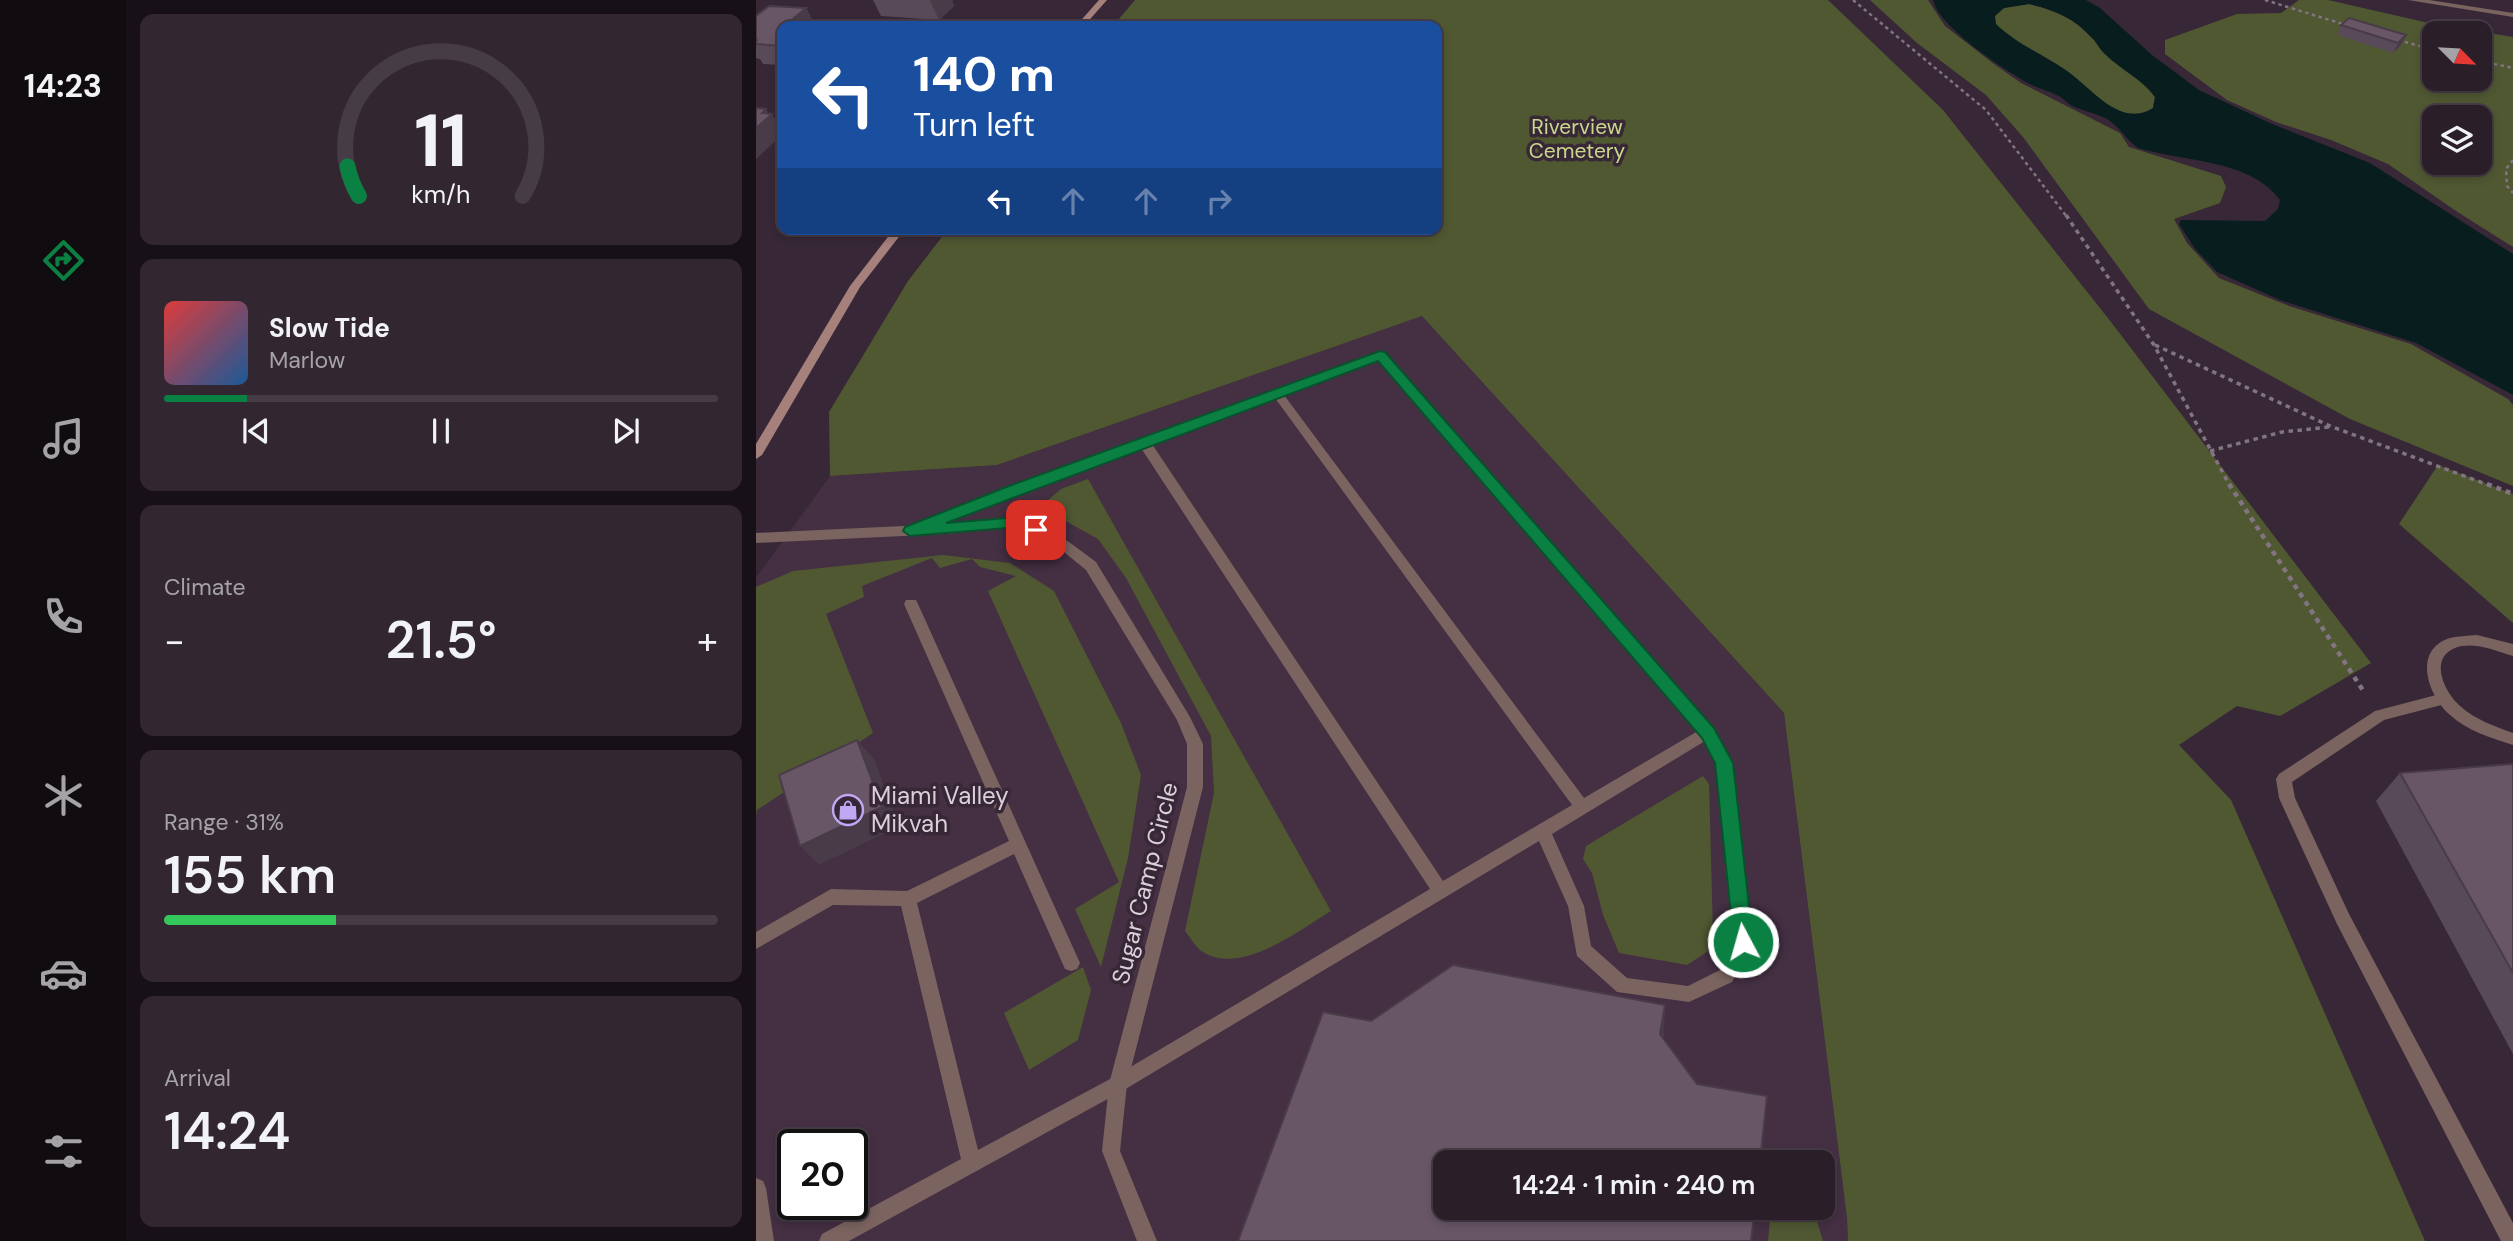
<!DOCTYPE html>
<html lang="en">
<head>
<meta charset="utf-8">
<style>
	:root { --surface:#2a1e29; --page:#322731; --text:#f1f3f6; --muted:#a5a2a8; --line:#463c46; --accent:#0b8043 }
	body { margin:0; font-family:"DM Sans",sans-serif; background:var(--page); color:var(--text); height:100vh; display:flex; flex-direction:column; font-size:26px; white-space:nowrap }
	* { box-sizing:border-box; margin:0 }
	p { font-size:23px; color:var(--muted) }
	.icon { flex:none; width:38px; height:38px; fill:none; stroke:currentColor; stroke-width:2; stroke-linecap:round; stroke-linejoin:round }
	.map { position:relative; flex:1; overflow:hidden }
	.panel { display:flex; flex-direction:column; gap:14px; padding:14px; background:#171017; width:630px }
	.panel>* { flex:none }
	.guide { position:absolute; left:21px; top:21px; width:665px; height:214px; border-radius:14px; box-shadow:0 4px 10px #0003,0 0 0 2px var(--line); background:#1a4fa0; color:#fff; overflow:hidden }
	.needle { width:46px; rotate:114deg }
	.controls { position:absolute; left:1666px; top:21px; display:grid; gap:14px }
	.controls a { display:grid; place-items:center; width:70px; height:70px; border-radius:14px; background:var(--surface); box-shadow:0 4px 10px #0003,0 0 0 2px var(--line); font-size:35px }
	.speed { position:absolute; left:21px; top:1129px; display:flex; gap:14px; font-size:35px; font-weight:700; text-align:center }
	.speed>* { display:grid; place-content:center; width:91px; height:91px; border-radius:50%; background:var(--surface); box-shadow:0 4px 10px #0003,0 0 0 2px var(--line); line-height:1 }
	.speed .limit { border:4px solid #111; border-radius:10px; background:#fff; color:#111 }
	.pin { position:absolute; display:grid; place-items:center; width:60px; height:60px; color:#fff; margin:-30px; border-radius:14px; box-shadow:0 4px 10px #0006 }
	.me { position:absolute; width:77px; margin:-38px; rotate:354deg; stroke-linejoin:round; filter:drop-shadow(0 0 5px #0008) }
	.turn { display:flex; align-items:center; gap:24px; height:147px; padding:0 21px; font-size:32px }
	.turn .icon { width:91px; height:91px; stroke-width:2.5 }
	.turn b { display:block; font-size:49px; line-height:60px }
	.lanes { display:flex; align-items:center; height:66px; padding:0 21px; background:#0003; justify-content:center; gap:35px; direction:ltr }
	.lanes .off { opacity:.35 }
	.big { font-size:52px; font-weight:600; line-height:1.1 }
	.panel .widget { flex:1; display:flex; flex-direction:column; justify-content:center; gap:10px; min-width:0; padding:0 24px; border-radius:14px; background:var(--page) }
	.panel .dial { align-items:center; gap:0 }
	.dial svg { height:182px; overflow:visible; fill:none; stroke:var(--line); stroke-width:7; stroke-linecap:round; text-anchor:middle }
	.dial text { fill:var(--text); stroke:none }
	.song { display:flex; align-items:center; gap:21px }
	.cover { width:84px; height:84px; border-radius:10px; background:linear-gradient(135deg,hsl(0 70% 55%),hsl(210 70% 35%)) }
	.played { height:7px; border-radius:4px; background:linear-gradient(90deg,var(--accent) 15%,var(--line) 15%) }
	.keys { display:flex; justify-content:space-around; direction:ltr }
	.heat { display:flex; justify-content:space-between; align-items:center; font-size:38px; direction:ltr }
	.charge { height:10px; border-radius:5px; background:linear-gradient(90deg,#34c759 31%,var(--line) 0) }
	.trip { position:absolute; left:677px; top:1150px; width:402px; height:70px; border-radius:14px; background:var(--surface); box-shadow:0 4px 10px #0003,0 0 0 2px var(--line); font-weight:600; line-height:70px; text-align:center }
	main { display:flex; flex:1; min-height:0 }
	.tabs { display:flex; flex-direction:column; width:126px; justify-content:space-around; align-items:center; background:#110c10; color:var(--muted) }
	.tabs .icon { width:49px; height:49px }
	.tabs .current { color:var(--accent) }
	.tabs b { font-size:32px; color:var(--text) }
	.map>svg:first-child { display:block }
</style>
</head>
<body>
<main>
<nav class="tabs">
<b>14:23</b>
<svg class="icon current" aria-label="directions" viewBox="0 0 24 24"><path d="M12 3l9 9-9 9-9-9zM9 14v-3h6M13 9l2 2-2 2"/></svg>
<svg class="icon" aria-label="music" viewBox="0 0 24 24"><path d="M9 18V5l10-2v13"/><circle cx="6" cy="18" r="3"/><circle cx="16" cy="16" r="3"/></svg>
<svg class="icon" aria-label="phone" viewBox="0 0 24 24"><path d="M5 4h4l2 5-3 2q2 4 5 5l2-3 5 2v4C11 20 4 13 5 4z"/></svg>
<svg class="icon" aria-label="climate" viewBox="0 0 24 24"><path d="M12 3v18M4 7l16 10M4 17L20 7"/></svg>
<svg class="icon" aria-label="car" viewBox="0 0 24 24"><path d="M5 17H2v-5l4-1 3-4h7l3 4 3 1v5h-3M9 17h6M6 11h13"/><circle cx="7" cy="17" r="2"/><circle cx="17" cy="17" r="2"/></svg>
<svg class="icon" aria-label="filters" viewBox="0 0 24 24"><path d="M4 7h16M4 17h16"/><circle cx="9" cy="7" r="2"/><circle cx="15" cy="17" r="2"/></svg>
</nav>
<section class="panel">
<div class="widget dial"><svg viewBox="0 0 100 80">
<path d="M14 69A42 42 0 1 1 86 69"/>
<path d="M14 69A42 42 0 0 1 9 56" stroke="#0b8043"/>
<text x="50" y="56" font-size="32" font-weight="700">11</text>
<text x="50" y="72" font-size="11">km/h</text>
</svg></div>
<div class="widget">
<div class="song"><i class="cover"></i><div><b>Slow Tide</b><p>Marlow</p></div></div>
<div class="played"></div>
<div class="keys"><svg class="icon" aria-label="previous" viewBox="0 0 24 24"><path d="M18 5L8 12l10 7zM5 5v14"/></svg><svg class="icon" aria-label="pause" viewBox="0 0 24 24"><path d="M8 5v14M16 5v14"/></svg><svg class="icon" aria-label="next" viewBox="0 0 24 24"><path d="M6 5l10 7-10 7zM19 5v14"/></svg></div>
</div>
<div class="widget"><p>Climate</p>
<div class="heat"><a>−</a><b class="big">21.5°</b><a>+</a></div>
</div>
<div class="widget"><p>Range · 31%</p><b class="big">155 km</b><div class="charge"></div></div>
<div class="widget"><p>Arrival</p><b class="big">14:24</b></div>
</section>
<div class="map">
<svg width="1757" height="1241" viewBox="0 0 1757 1241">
	<rect width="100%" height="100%" fill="#382837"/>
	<path fill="#442f43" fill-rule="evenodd" d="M666 316 1028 713 1091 1218 1092 1241H0V578L74 476 241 465ZM37 1144H96V1204H37ZM690 1162H1068V1208H690Z"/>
	<path fill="#505832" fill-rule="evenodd" d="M379 0H1072L1187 110 1355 322 1615 663 1524 716 1481 706 1423 745 1475 800 1669 1241H1092L1091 1218 1028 713 666 316 241 465 74 476 73 412 152 281 192 229H681V26H357Z
		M1114 0H1172L1189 26 1238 64 1265 83 1364 133 1373 147 1465 176 1470 187 1464 203 1418 219 1431 243 1463 278 1533 306 1655 344 1752 399 1757 405V486L1594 419 1393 309 1267 137 1230 95 1161 43Z
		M1543 0H1572L1677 24 1757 37V247L1700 211 1632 164 1575 140 1520 122 1471 100 1409 54V40L1481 14 1525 13ZM1678 33H1724V79H1678ZM1678 117H1724V163H1678Z
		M1273 4C1298 10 1318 18 1335 37 1341 42 1343 49 1349 54 1365 70 1385 78 1399 97L1397 108C1363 130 1332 85 1308 69 1283 52 1263 46 1239 24L1238 16 1248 8Z
		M1682 465 1757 494V623L1643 524Z
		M332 479 575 911C542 931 485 976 447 952 440 948 434 937 429 931L458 793 455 736 370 578 342 539 297 514 292 500 305 489Z
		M187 555 254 563 298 591 365 723 385 775 372 858 345 967 319 909 363 882 232 591 260 576 224 567 216 559 184 568 176 558 106 586 108 597 70 614 117 733 1 810 0 816V587L37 571Z
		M947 776 953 784 957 933 951 952 931 965 863 953 847 915 836 873 827 859 830 846Z
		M327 967 335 990 322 1040 273 1070 248 1013Z
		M1015 1208H1057L1067 1241H1012Z"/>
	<path fill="#081e1e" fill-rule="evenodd" d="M1177 0H1330L1344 8 1396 55 1443 90 1514 123 1614 163 1757 254V395L1660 343 1524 300 1461 272 1439 249 1423 224 1425 220 1509 221 1522 209 1524 200C1494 159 1428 162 1382 148 1371 141 1365 128 1351 119 1340 113 1327 111 1316 106 1311 103 1308 99 1303 96 1292 90 1279 88 1268 81 1245 67 1183 27 1177 0ZM1273 4C1298 10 1318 18 1335 37 1341 42 1343 49 1349 54 1365 70 1385 78 1399 97L1397 108C1363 130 1333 84 1308 69 1284 53 1261 44 1240 24L1239 16 1248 8Z"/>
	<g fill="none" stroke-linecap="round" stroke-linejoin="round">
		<path stroke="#827481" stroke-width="2.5" stroke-dasharray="3.5 3.5" stroke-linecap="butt" d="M1097 0 1230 110 1311 217
			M1509 0 1590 25
			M1642 40 1678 50
			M1724 61 1757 68
			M1757 160 1750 169 1751 186 1757 193"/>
		<path stroke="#827481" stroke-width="3.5" stroke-dasharray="4.5 4.5" stroke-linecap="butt" d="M1310 215 1398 345 1474 486
			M1399 345 1574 426 1735 486
			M1454 451 1526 432 1574 427"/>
		<path stroke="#827481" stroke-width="4.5" stroke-dasharray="5 5" stroke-linecap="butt" d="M1473 484 1608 692
			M1731 484 1757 494"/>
		<path fill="#7b6460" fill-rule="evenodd" d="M1652 0H1673L1757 13V17Z
			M624 351 628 352 957 728 976 763 996 942 976 982 933 1002 861 992 821 956 812 906 783 841 368 1090 93 1241H63L66 1234 205 1159 145 906 77 905 0 949V932L75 889 151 891 253 841 148 604 150 600H160L162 604 324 963 321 969 315 971 309 969 258 854 161 903 222 1150 356 1078 674 889 385 448 159 534 154 536 147 531 149 528 253 487ZM622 360 942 731 828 798 528 395ZM519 398 816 805 687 881 396 444ZM949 741 960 763 978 941 964 970 932 986 871 978 835 946 828 906 796 834Z
			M1688 693 1693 695 1695 699 1693 703 1628 720 1536 782 1539 798 1593 914 1757 1223V1241H1745L1581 924 1523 798 1520 779 1523 774 1619 711Z
			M0 1178 7 1181 10 1188 18 1241H0Z"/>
		<path fill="#7b6460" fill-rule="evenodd" d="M251 518 285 527 313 542 340 562 434 717 447 744V787L371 1084 364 1151 401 1241H381L346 1151 353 1084 431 787V744L421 720 330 570 303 548 276 534 251 528 189 534 0 543V533L189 524Z
			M1721 635 1757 644V656C1740 651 1717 641 1699 648 1672 659 1689 693 1704 706 1720 720 1738 726 1757 733V745C1735 738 1711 731 1693 714 1672 695 1656 650 1694 638 1702 636 1712 636 1721 635Z"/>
		<path fill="#a6817c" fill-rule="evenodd" d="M343 0H351L328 26H320Z
			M138 229H149L104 287 6 455 0 459V444L94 286Z"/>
	</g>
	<path fill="#594a59" d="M117 0H197L196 1 198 6 183 20 125 16Z
		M50 8 58 24 26 26V65L7 64 4 59 0 58V16Z
		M1585 25 1650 35 1645 45 1637 53 1581 35Z
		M1757 764V1054L1620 801 1644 773Z"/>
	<path fill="#493c48" d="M175 0H197L196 1 198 6 183 20 174 1Z
		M50 8 59 26 32 23Z
		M1650 35 1645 45 1637 53 1642 43Z
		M10 109 14 116 16 114 26 132V135L0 159V128L6 113Z
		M101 740 118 759 143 826 63 865 44 846Z
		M909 1005 908 1035 903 1063 904 1034Z"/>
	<path fill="#685667" stroke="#493c48" stroke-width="2" d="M13 6 50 8 32 23 88 26H26V46L0 44V41L1 40 0 39V16Z
		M1593 18 1650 35 1642 43 1585 25Z
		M0 108 10 109 6 113 16 114 0 128Z
		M101 740 126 807 44 846 23 775Z
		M1757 764V973L1644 773Z
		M697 965 909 1005 904 1034 941 1084 1011 1096 1004 1162H690V1208H999L995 1241H482L567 1012 615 1021Z"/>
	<path fill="#0b8043" stroke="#07532c" stroke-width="2" d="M624 351 629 352 958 728 977 763 997 942 994 948 987 951 981 948 978 942 959 763 946 738 622 361 190 523 251 518 285 526 287 530 285 534 280 535 251 528 154 536 147 531 149 527 253 486Z"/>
	<defs>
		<g id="shop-ring" transform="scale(1.575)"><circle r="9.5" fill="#382837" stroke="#bfa9f4" stroke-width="1.5"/><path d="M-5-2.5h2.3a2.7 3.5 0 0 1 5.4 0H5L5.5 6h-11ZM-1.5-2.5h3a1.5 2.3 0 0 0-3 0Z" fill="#bfa9f4"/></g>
	</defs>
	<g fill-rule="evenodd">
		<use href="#shop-ring" x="92" y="810"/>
	</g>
	<g text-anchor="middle" stroke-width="7" stroke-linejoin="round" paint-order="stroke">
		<g font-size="21" fill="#c9d88d" stroke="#382837">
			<text x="821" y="134">Riverview<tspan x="821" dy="24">Cemetery</tspan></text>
		</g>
		<g font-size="24" fill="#dbd0da" stroke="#382837" text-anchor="start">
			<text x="115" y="804">Miami Valley<tspan x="115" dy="28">Mikvah</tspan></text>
		</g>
		<g font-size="24" fill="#dbd0da" stroke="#382837">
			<text transform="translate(389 883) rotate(-76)" y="8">Sugar Camp Circle</text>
		</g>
	</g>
</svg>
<div class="controls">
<a><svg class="needle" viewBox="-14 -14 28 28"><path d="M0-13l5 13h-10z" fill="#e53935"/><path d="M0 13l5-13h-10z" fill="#a5a2a8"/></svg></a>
<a><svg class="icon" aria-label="layers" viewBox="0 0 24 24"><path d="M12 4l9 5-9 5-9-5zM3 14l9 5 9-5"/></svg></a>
</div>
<div class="speed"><div class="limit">20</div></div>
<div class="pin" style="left:280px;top:530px;background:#d93025"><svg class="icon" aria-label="arrive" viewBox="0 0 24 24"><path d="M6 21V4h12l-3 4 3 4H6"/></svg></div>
<svg class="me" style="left:987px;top:942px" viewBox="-20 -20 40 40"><circle r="17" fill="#0b8043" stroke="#fff" stroke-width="3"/><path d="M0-11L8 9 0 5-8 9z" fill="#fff"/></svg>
<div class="trip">14:24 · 1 min · 240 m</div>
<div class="guide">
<div class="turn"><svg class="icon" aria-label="left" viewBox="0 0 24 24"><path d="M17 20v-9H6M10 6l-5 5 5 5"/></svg><div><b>140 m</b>Turn left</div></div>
<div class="lanes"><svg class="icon" aria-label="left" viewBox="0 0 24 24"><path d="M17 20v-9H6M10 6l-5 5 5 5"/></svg><svg class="icon off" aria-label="ahead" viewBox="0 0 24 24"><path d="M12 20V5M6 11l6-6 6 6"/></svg><svg class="icon off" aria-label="ahead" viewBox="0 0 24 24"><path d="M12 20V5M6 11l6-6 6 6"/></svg><svg class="icon off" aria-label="right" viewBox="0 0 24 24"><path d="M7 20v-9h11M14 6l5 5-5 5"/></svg></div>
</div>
</div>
</main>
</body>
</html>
